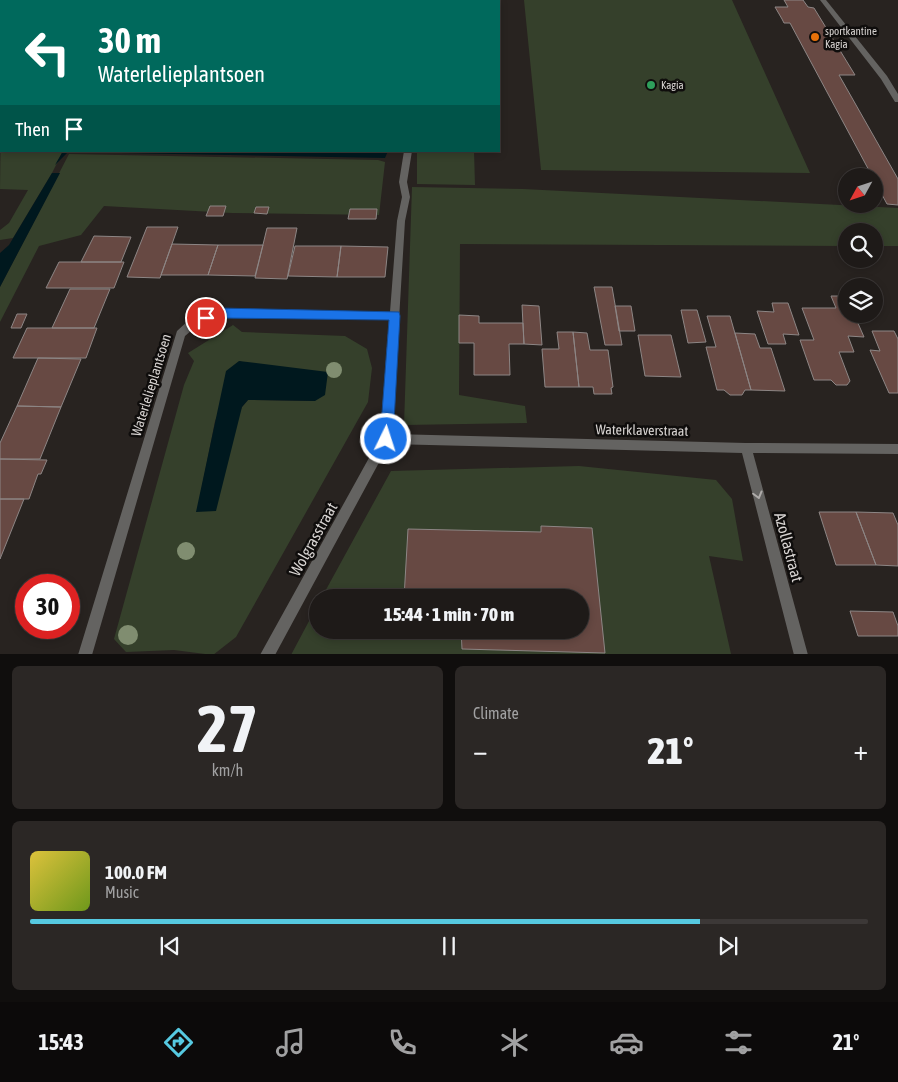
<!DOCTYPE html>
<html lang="en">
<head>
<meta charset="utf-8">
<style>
	:root { --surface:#1e1a18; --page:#2b2725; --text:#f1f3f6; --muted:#a1a1a2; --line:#3c3837; --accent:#56c9e1 }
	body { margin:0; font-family:"Asap Condensed",sans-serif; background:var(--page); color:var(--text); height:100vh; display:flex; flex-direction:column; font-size:19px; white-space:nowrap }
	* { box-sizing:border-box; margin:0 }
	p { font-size:16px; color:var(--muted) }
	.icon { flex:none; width:28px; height:28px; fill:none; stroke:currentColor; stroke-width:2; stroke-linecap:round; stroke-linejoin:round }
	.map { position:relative; height:654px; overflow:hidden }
	.drawer { display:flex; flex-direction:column; gap:12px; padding:12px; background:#100e0d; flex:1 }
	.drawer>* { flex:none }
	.top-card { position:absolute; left:0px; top:0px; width:500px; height:152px; box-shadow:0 2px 8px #0003,0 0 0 1px var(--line); background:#00695c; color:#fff; overflow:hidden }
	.needle { width:32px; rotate:230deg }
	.tools { position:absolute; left:838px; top:168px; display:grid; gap:10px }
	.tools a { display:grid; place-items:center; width:45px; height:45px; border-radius:50%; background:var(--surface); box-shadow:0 2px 8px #0003,0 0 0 1px var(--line); font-size:25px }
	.speed { position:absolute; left:15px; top:574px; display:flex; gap:10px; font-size:25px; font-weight:700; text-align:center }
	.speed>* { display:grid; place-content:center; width:65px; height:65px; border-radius:50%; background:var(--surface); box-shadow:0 2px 8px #0003,0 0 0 1px var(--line); line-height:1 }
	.speed .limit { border:8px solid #d22; background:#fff; color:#111 }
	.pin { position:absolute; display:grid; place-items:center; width:42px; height:42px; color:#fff; margin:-21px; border:2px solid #fff; border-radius:50%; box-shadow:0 1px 5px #0007 }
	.me { position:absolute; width:55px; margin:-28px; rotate:4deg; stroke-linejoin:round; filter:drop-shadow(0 0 4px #0008) }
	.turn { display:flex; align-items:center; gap:18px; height:105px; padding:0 15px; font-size:22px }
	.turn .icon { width:65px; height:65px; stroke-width:2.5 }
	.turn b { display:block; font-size:35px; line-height:42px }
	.then { display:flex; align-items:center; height:48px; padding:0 15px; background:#0003; gap:10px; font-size:19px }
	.big { font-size:38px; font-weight:800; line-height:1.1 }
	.drawer .card { flex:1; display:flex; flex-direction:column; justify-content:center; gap:8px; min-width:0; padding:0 18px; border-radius:8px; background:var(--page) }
	.drawer .dial { align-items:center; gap:0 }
	.dial b { font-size:65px; line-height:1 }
	.song { display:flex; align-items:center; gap:15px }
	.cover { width:60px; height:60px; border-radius:8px; background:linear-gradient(135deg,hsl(50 70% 55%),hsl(80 70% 35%)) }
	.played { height:5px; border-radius:2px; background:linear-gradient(90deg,var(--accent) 80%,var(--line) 80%) }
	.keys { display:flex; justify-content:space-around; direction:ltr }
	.heat { display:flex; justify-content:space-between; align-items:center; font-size:28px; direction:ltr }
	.drawer .tiles { flex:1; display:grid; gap:12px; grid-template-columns:1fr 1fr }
	.card:last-child { grid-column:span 2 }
	.trip { position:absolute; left:309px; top:589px; width:280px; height:50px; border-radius:25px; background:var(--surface); box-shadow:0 2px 8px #0003,0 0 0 1px var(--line); font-weight:800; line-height:50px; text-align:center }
	.menu { display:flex; height:80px; justify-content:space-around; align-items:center; background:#0c0a0a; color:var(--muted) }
	.menu .icon { width:35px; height:35px }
	.menu .current { color:var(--accent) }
	.menu b { font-size:22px; color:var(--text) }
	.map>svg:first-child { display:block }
</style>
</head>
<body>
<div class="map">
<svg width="898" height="655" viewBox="0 0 898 655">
	<rect width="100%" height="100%" fill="#282320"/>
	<path fill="#35402b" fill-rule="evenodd" d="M184 0H494V1H183Z
		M524 0H732L810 173 541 170Z
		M1 115V151H63L52 173 13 238 0 240V230L9 223 28 190 0 189Z
		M417 151H474L475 185 417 184Z
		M69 154 378 160 385 162 379 215 232 213 104 206 81 235 39 246 0 322V287Z
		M412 187 523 189 898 208V246H874V231H846V246L460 244 459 395 525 406 527 423 404 425Z
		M233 325 242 332 345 336 367 349 372 368 368 402 236 637 213 655 174 650 126 652 114 639 184 385 194 361 188 353ZM240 361 315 401 248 400 242 407 197 512 215 421Z
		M579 466 716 480 732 499 743 561 709 556 731 654 291 655 317 606 318 630H580V598L322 597 391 471Z"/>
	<path fill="#00181e" d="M63 151H388L385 158 68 152 55 165Z
		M52 173H60L0 287V253L9 245Z
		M239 361 328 372 325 395 315 401 248 400 242 407 216 511 196 512 226 371Z"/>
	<path fill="#674943" stroke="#8d8685" d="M784 0H803L808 7 814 8 855 75H839L898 179V205L887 204 790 23H784L782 19 775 7H788Z
		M210 206H226L223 216H206Z
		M256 207H269L267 214 254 213Z
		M350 209H377L376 219H348Z
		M147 227H178L160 278 127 277Z
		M267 228H297L287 279 255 278Z
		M94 236 131 237 121 262H81Z
		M172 244 218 245 208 275H161Z
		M218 245H263L255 276 208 275Z
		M295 246H341L337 277 288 276Z
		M341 246 388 247 385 277H337Z
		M59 262H124L114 288H46Z
		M594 287H612L622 345H605Z
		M70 289H110L94 328H52Z
		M831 296H846V314H854L864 337 848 336 854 352H839L850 381 847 385H836L831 380H814L800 340H814L802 308H836Z
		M772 303H788L799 335 783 334 786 344H768L757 311 774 312Z
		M522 305 539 306 542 345 524 344Z
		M615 306H631L635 331H619Z
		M681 310H697L706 342 688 343Z
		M17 314H27L21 328H11Z
		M459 315 479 316V323H523L524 344H509L510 375H474V343H459Z
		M707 316H730L751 390H745L742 395H730L724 390H717L706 347H716Z
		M27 328H97L86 358H13Z
		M872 331H894L898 339V393H889L870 350 880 351Z
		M557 332H573L579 387H545L542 349H559Z
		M573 332 587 333 590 350H608L613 387 611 388 612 394H594L593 387H579Z
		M735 333 755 334 760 348H771L785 391 751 390Z
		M638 335H671L681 377 645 376Z
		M38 358 81 359 61 407 17 406Z
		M17 406 61 407 40 459H0V443Z
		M0 459 47 460 41 474H38L29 499H0Z
		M0 499H24L0 559Z
		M819 512H856L876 565H836Z
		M856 512 893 513 898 525V566L876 565Z
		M541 526 592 528 605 653 462 649 461 630H580V598H404L408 529 541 532Z
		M850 611 893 612 898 626V636H858Z"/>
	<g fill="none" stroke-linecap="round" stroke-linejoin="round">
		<path fill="#646361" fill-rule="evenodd" d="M404 151H412L407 182 410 197 405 221 401 224 397 221 402 197 399 182Z"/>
		<path fill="#646361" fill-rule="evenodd" d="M820 0H826L887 76 898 94V102H895L881 79Z
			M401 218 405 221 392 434 746 443 898 444V454L753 453 808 655H794L742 453 389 444 275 655H260L380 438 389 320 219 317 198 325 185 336 92 655H78L177 331 190 319 219 309 390 312 397 221Z"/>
	</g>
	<g fill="#808d70">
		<circle cx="334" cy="370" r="8"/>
		<circle cx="186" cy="551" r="9"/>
		<circle cx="128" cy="635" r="10"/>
	</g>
	<defs><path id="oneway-chevron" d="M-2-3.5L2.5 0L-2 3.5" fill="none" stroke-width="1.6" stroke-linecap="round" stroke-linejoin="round" transform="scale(1.25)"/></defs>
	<use stroke="#afacaa" href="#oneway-chevron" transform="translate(758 495) rotate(75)"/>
	<path fill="#1a73e8" stroke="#114b97" d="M219 308 399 312 400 316 393 439 391 443 386 445 382 443 380 439 389 320 219 318 206 322 203 321 201 318 203 314Z"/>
	<circle fill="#e8710a" stroke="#0f0d0c" stroke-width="2" cx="815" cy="37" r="5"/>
	<circle fill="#2e9e5b" stroke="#0f0d0c" stroke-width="2" cx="651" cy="85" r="5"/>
	<g text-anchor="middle" stroke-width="5" stroke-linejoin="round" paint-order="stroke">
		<g font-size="11" fill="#d8d4d2" stroke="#0f0d0c" text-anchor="start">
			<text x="825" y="35">sportkantine<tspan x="825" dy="13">Kagia</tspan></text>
			<text x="661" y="89">Kagia</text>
		</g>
		<g font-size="14" fill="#d8d4d2" stroke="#0f0d0c">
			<text transform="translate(151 385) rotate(-73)" y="5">Waterlelieplantsoen</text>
			<text transform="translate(642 430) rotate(1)" y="5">Waterklaverstraat</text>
		</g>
		<g font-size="16" fill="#d8d4d2" stroke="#0f0d0c">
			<text transform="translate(313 539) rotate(-61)" y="6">Wolgrasstraat</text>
			<text transform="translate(789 547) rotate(75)" y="6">Azollastraat</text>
		</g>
	</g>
</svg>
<div class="tools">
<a><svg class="needle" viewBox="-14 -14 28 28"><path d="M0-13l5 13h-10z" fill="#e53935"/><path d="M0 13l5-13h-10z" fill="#a1a1a2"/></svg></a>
<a><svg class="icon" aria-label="search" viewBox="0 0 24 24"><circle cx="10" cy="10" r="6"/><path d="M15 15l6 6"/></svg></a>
<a><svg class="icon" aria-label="layers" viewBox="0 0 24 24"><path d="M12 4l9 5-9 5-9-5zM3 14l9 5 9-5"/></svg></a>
</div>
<div class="speed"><div class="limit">30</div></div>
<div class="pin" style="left:206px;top:318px;background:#d93025"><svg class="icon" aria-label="arrive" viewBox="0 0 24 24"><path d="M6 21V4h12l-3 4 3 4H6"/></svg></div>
<svg class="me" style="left:386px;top:439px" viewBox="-20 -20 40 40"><circle r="17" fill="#1a73e8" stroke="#fff" stroke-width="3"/><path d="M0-11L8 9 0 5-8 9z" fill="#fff"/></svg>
<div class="trip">15:44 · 1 min · 70 m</div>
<div class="top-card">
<div class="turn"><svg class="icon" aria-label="left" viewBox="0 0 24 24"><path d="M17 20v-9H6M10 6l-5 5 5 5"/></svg><div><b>30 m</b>Waterlelieplantsoen</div></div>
<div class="then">Then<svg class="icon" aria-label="arrive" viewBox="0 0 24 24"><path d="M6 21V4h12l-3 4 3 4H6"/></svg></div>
</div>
</div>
<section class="drawer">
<div class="tiles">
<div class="card dial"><b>27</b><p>km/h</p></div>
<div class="card"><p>Climate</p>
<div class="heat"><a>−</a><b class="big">21°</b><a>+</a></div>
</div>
<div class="card">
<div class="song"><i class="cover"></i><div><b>100.0 FM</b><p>Music</p></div></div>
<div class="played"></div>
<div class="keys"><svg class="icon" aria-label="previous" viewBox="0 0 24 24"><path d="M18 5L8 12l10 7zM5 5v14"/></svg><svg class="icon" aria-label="pause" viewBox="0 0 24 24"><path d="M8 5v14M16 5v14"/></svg><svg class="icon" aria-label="next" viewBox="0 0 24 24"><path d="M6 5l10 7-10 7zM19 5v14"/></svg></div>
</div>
</div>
</section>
<nav class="menu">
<b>15:43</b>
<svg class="icon current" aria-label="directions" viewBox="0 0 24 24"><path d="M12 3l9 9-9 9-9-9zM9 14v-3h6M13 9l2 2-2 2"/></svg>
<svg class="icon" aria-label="music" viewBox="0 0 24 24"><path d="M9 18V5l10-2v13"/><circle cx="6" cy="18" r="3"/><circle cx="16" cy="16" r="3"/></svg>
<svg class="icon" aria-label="phone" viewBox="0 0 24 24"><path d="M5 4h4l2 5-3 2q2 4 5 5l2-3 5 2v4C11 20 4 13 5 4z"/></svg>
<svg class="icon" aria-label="climate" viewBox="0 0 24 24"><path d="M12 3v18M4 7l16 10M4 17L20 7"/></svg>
<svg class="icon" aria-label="car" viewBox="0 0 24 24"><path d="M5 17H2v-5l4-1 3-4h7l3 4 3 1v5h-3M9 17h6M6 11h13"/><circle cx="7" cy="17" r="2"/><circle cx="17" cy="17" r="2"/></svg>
<svg class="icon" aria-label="filters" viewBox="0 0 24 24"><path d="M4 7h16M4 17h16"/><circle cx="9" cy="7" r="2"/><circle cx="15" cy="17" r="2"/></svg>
<b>21°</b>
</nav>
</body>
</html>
